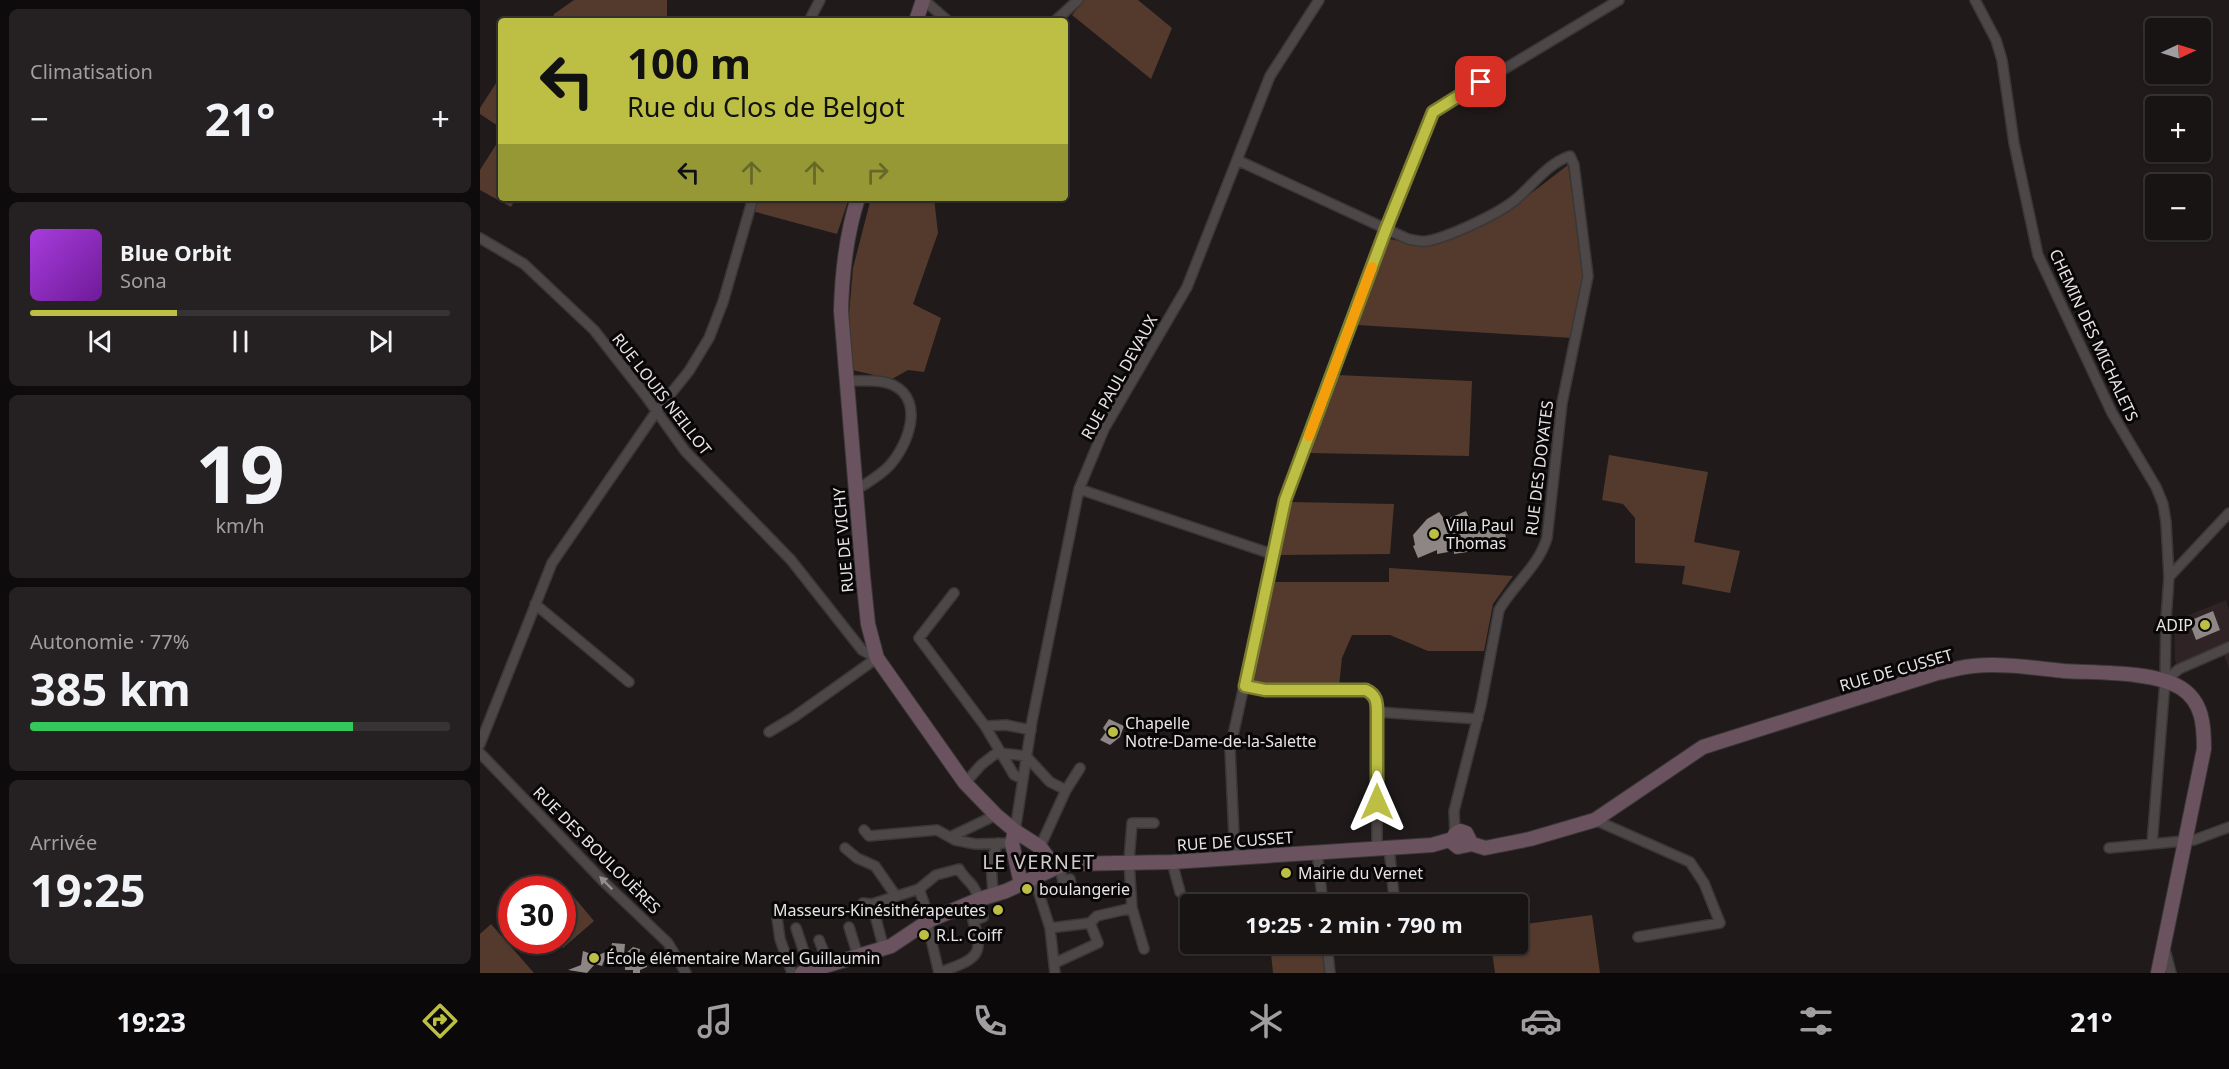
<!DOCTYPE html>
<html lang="fr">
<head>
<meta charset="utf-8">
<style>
	:root { --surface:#181414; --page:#252122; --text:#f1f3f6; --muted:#9f9ea0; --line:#363334; --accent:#bcbf44 }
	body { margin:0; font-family:"Noto Sans",sans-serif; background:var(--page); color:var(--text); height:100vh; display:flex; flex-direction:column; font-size:22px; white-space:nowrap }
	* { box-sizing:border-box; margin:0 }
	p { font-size:20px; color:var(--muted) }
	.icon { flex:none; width:33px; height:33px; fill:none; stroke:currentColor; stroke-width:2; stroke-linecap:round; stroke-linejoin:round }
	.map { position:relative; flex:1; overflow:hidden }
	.panel { display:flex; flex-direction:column; gap:9px; padding:9px; background:#0d0b0b; width:480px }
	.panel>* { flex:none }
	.guide { position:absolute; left:18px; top:18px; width:570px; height:183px; border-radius:6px; box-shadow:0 2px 4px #0004,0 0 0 2px var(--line); background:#bcbf44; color:#111; overflow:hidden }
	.needle { width:39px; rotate:86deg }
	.buttons { position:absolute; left:1665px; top:18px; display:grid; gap:12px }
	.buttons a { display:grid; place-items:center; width:66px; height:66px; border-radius:6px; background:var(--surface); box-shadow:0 2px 4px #0004,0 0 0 2px var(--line); font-size:30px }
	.speed { position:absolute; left:18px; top:876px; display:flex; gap:12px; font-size:30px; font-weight:700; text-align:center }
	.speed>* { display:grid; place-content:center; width:78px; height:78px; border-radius:50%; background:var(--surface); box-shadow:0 2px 4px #0004,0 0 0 2px var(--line); line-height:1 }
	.speed .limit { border:9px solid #d22; background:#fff; color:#111 }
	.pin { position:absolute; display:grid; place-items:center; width:51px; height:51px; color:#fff; margin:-26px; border-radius:12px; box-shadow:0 3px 9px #0006 }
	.me { position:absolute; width:66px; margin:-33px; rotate:0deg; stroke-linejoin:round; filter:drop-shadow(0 0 4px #0008) }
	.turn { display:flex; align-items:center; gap:21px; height:126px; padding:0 30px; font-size:27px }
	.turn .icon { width:78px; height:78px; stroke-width:2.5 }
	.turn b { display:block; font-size:42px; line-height:51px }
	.lanes { display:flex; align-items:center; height:57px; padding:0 30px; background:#0003; justify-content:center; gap:30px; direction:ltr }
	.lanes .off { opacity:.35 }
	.big { font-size:45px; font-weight:700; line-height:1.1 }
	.panel .card { flex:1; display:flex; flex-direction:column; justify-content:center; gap:9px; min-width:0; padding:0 21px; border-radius:9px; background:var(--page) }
	.panel .dial { align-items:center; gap:0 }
	.dial b { font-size:78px; line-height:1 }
	.song { display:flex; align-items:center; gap:18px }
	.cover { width:72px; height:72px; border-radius:9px; background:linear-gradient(135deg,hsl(280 70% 55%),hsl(280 70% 35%)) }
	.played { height:6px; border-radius:3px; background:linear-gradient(90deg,var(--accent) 35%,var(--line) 35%) }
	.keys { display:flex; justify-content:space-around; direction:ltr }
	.heat { display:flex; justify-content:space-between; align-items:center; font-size:33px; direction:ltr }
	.charge { height:9px; border-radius:4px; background:linear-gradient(90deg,#34c759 77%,var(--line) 0) }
	.trip { position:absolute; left:700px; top:894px; width:348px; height:60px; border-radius:6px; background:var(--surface); box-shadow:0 2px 4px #0004,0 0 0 2px var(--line); font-weight:700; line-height:60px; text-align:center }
	.tabs { display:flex; height:96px; justify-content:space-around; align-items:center; background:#0a0808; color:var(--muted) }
	.tabs .icon { width:42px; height:42px }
	.tabs .current { color:var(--accent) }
	.tabs b { font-size:27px; color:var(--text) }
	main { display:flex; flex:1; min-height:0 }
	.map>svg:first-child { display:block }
</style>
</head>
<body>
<main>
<section class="panel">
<div class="card"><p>Climatisation</p>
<div class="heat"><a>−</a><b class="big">21°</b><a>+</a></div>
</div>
<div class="card">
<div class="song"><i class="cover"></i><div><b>Blue Orbit</b><p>Sona</p></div></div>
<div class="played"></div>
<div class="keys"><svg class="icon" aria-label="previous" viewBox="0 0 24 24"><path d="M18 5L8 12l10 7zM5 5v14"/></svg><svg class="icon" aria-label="pause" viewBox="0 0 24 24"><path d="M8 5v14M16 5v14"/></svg><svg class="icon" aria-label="next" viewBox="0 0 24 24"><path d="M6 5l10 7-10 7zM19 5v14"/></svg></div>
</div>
<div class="card dial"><b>19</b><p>km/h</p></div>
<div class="card"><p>Autonomie · 77%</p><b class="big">385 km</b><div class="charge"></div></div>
<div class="card"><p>Arrivée</p><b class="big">19:25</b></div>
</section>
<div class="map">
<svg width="1749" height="973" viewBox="0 0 1749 973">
	<rect width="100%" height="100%" fill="#201a1b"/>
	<path fill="#2f2325" d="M1746 600 1749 610V670L1744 654 1700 674 1695 660 1694 621Z"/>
	<path fill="#533a2d" d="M94 0H187V21H72L74 14Z
		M604 0H658L692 28 671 79 592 15Z
		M18 80 21 82V128L0 114V108Z
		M21 137V198H36L31 207 0 190V170Z
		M1088 165 1103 273 1092 338 877 325 910 239 946 247 1023 215Z
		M276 198H369L357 234 272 211Z
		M391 198H454L458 233 433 304 461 318 444 372 428 370 412 379 372 370 369 314 373 268Z
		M857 375 992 381 989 456 828 453Z
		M1129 455 1228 472 1214 542 1260 551 1250 593 1202 584 1205 566 1155 563V518L1143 504 1122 500Z
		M811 502 914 504 910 554 798 555Z
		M909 568 1033 576 1013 604 1004 651H948L910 635H872L862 658 859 686 781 687 773 678 795 582H909Z
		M88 890 114 921 83 948 76 941 82 940 83 894Z
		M1112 915 1120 973H1015L1011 944H1038V925Z
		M11 924 54 973H0V934Z
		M790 944H845L847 973H793Z"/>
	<path fill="#8d8685" d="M986 511 995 531 1010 529 1011 533 1025 532 1027 546 974 554V551L957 554V550L938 558 933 546 935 545 933 535 947 519 959 512 965 520Z
		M1733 611 1740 630 1716 640 1709 621Z
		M629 719 644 726 640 737 630 745 620 740 626 732 623 728Z
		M132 943 145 944 144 955 153 947 160 949 159 957 167 960V967L160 970V973H153V970H145V963L142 959 126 956 122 966 115 964 107 973 88 970 101 965 103 951 117 956 131 949Z"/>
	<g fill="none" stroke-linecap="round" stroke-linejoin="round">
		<g stroke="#3a3737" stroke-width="12">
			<path id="street" d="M444 0 468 21
				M1495 0 1516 40 1522 60 1534 143 1558 255 1632 413 1676 487 1683 504 1686 522 1689 577 1686 619 1685 681 1672 844
				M329 21 340 0
				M575 21 598 0
				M757 160 928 239C934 240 941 242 947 241 969 237 1018 214 1035 200 1053 185 1068 163 1090 156L1094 165 1108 276 1082 403 1067 538C1058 567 1034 584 1019 610L1001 705 974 811 975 834
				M0 238 44 264 114 330 165 395 205 451 311 560 382 650 397 658
				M367 381C381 381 400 379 413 385 446 401 427 447 409 466 400 476 386 483 375 491
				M599 489 792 554
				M1689 577 1749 513
				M474 593 439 638 505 726 534 775 543 779
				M55 604 149 682
				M1685 681 1699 669 1749 647
				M765 686 785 690H886C896 695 897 701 897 712V848
				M897 712 998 719
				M505 726 526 725 551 730
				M289 732 314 717 397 658
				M0 744 72 563 176 412 209 371 229 338 243 302 273 198
				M0 753 124 882 188 943 206 973
				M520 753 546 756 570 782 586 790
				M485 783 501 765 519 751
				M1115 820 1210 862 1224 883 1240 923 1158 937
				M384 830 389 836 457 830 475 840 495 844 532 843
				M535 831 552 721 599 489 624 429 707 287 790 76 839 0
				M470 837 516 815
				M560 847 586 790 600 768
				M909 847 914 897
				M365 848 377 858 395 866 416 896
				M1629 848 1714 840 1749 827
				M837 852 843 904
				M755 858 750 749 805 500 906 229 953 112 1139 0
				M692 862 700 892
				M579 865 583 881 590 879 592 889
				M554 878 570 928 575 973
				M439 889 450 920
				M513 895 511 861 518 843
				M383 903 392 904 439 889 456 875 479 869C483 877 490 881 494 888 500 897 501 907 503 917L493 921C508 959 490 960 459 973
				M392 904 404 949
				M652 908 664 949
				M297 918 300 939 312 973
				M447 922 459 973
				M369 927 378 956
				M316 928 330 970
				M570 928 610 923 617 916 652 908 649 861 652 823H674
				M339 940 349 965
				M847 944 850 973
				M1684 946 1691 973
				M575 963 618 943 610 923"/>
		</g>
		<g stroke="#3a3737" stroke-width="16">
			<path id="secondary" d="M436 21 443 0
				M378 198C366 235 362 273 361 311L383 576 388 624 397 658 485 783 516 815 535 831 560 847 575 867
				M535 831 532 843 541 884
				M987 845 989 839 986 833 980 831 975 834 973 843 978 847 992 844 1005 848 1050 839 1115 820 1223 747 1457 673C1469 671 1481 667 1493 666 1523 663 1554 668 1584 671 1617 673 1674 671 1701 688 1723 702 1724 726 1724 749L1678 973
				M322 973 411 946 450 920 500 899 526 891 584 864 692 862 937 846 952 845 973 839"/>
		</g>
		<use href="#street" stroke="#4d4748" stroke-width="9"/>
		<use href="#secondary" stroke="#6a535f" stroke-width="14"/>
	</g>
	<defs><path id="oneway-solid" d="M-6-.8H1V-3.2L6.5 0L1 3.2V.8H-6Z" transform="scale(1.5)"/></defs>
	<use fill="#938e8f" href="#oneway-solid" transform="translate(126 883) rotate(-135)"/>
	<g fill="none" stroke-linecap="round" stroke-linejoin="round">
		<g stroke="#7a7c2c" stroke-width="15">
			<path id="route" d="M897 802V712C897 701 896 695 886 690H785L765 686 805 500 906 229 953 112 1001 82"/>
		</g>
		<use href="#route" stroke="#bcbf44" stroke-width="10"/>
		<path stroke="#f59e0b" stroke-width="10" d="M829 436 892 267"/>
	</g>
	<g fill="#bcbf44" stroke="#080606" stroke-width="2">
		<circle cx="954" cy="534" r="6"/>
		<circle cx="1725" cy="625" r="6"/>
		<circle cx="633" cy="732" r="6"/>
		<circle cx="806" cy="873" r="6"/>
		<circle cx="547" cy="889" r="6"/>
		<circle cx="518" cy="910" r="6"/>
		<circle cx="444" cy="935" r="6"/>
		<circle cx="114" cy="958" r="6"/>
	</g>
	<g text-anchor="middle" stroke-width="6" stroke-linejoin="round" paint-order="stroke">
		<g font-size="16" fill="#e8e4e5" stroke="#080606">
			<text transform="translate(1614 335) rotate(65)" y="6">CHEMIN DES MICHALETS</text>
			<text transform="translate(639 377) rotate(-61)" y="6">RUE PAUL DEVAUX</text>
			<text transform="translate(182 394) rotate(52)" y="6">RUE LOUIS NEILLOT</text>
			<text transform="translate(1059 468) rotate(-83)" y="6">RUE DES DOYATES</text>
			<text transform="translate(363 540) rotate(-95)" y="6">RUE DE VICHY</text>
			<text transform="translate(1416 670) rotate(-16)" y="6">RUE DE CUSSET</text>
			<text transform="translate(755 841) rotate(-4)" y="6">RUE DE CUSSET</text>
			<text transform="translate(117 850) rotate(45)" y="6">RUE DES BOULOUÈRES</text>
		</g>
		<g font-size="16" fill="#e8e4e5" stroke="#080606" text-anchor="start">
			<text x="966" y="531">Villa Paul<tspan x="966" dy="18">Thomas</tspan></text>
			<text x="1713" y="631" text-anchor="end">ADIP</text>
			<text x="645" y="729">Chapelle<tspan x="645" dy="18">Notre-Dame-de-la-Salette</tspan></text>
			<text x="818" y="879">Mairie du Vernet</text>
			<text x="559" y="895">boulangerie</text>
			<text x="506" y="916" text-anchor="end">Masseurs-Kinésithérapeutes</text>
			<text x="456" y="941">R.L. Coiff</text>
			<text x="126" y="964">École élémentaire Marcel Guillaumin</text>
		</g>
		<g font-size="20" letter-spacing="1.5" fill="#d1cacb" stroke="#080606">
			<text x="559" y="869">LE VERNET</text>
		</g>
	</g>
</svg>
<div class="buttons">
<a><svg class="needle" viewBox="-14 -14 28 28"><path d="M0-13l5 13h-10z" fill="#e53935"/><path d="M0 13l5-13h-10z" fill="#9f9ea0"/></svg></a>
<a>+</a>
<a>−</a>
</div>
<div class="speed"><div class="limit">30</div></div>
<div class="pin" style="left:1001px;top:82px;background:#d93025"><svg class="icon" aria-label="arrive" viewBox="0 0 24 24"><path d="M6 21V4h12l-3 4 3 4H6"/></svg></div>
<svg class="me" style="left:897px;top:802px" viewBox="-20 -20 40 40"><path d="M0-17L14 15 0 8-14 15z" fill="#bcbf44" stroke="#fff" stroke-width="4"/></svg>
<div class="trip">19:25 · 2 min · 790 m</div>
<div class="guide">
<div class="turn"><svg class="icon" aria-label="left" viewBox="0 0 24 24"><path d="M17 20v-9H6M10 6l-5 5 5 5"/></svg><div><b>100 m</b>Rue du Clos de Belgot</div></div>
<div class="lanes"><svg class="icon" aria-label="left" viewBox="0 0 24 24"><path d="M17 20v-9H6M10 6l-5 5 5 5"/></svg><svg class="icon off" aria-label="ahead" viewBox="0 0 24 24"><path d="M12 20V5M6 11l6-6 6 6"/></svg><svg class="icon off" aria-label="ahead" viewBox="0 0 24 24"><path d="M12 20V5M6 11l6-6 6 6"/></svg><svg class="icon off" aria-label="right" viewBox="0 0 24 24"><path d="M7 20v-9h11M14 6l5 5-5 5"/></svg></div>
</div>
</div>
</main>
<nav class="tabs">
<b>19:23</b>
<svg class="icon current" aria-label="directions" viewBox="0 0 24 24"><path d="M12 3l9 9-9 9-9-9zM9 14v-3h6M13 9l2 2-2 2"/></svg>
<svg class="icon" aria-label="music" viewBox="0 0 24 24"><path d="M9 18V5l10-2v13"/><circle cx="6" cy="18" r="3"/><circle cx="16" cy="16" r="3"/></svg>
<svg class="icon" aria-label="phone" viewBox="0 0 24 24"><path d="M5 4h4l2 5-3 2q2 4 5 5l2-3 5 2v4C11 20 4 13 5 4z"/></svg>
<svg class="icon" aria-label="climate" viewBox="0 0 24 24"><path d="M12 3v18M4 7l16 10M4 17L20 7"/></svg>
<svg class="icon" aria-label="car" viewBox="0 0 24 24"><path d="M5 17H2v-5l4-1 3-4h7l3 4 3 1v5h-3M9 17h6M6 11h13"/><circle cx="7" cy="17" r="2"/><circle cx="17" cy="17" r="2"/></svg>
<svg class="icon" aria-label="filters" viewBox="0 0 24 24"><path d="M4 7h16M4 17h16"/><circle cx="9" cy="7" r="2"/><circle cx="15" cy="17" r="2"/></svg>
<b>21°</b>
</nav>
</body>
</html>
